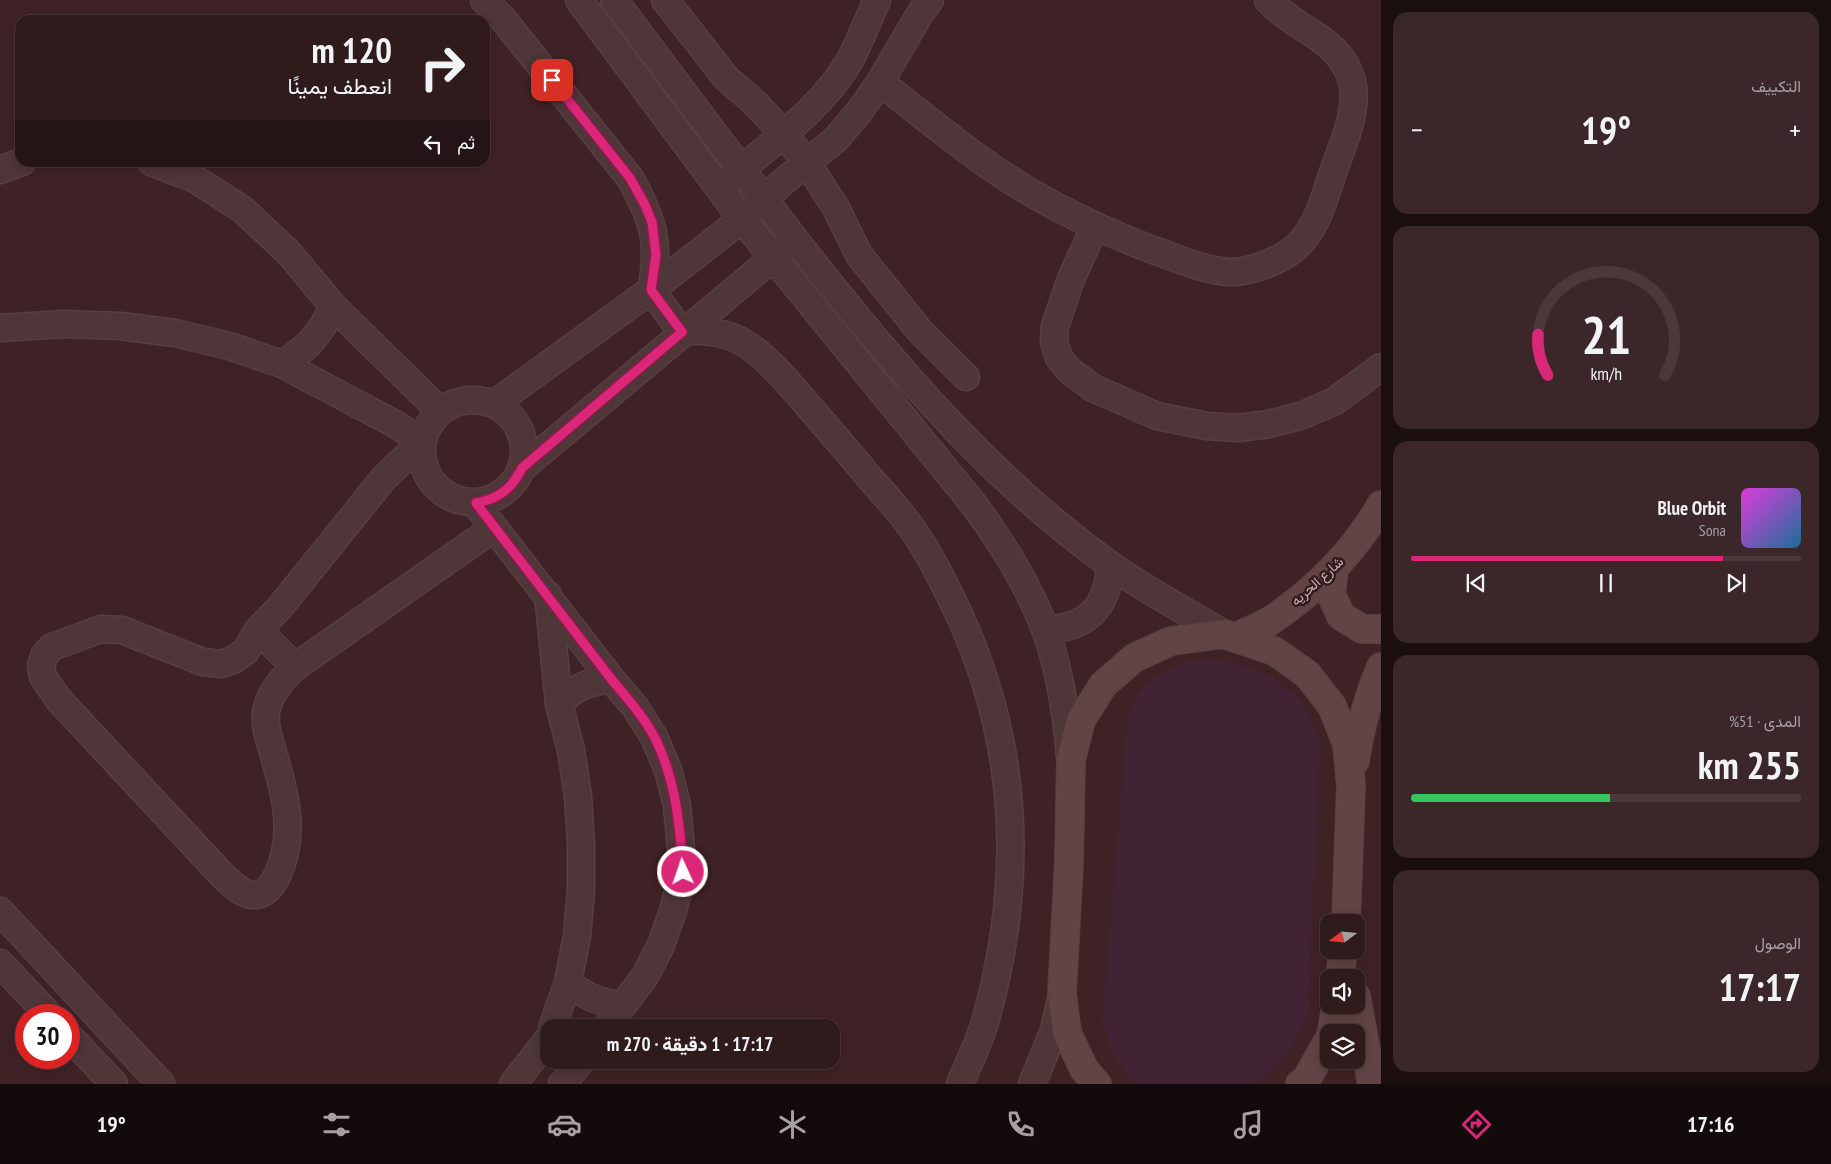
<!DOCTYPE html>
<html lang="ar">
<head>
<meta charset="utf-8">
<style>
	:root { --surface:#2f1a1c; --page:#3b2729; --text:#f1f3f6; --muted:#a7a1a3; --line:#4a383b; --accent:#db2777 }
	body { margin:0; font-family:"PT Sans Narrow",Vazirmatn,sans-serif; background:var(--page); color:var(--text); direction:rtl; height:100vh; display:flex; flex-direction:column; font-size:19px; white-space:nowrap }
	* { box-sizing:border-box; margin:0 }
	p { font-size:16px; color:var(--muted) }
	.icon { flex:none; width:28px; height:28px; fill:none; stroke:currentColor; stroke-width:2; stroke-linecap:round; stroke-linejoin:round }
	.map { position:relative; flex:1; overflow:hidden; direction:ltr }
	.side { display:flex; flex-direction:column; gap:12px; padding:12px; background:#1a0e0f; width:450px }
	.side>* { flex:none }
	.top-card { position:absolute; left:15px; top:15px; width:475px; height:152px; border-radius:15px; box-shadow:0 2px 12px #0003,0 0 0 1px var(--line); direction:rtl; background:#2f1a1c; color:var(--text); overflow:hidden }
	.needle { width:32px; rotate:254deg }
	.buttons { position:absolute; left:1320px; top:914px; display:grid; gap:10px }
	.buttons a { display:grid; place-items:center; width:45px; height:45px; border-radius:10px; background:var(--surface); box-shadow:0 2px 12px #0003,0 0 0 1px var(--line); font-size:25px }
	.speed { position:absolute; left:15px; top:1004px; display:flex; gap:10px; font-size:25px; font-weight:700; text-align:center }
	.speed>* { display:grid; place-content:center; width:65px; height:65px; border-radius:50%; background:var(--surface); box-shadow:0 2px 12px #0003,0 0 0 1px var(--line); line-height:1 }
	.speed .limit { border:8px solid #d22; background:#fff; color:#111 }
	.pin { position:absolute; display:grid; place-items:center; width:42px; height:42px; color:#fff; margin:-21px; border-radius:10px; box-shadow:0 2px 8px #0006 }
	.me { position:absolute; width:55px; margin:-28px; rotate:357deg; stroke-linejoin:round; filter:drop-shadow(0 0 4px #0008) }
	.turn { display:flex; align-items:center; gap:18px; height:105px; padding:0 15px; font-size:22px }
	.turn .icon { width:65px; height:65px; stroke-width:2.5 }
	.turn b { display:block; font-size:35px; line-height:42px }
	.then { display:flex; align-items:center; height:48px; padding:0 15px; background:#0003; gap:10px; font-size:19px }
	.big { font-size:38px; font-weight:800; line-height:1.1 }
	.side .widget { flex:1; display:flex; flex-direction:column; justify-content:center; gap:8px; min-width:0; padding:0 18px; border-radius:15px; background:var(--page) }
	.side .dial { align-items:center; gap:0 }
	.dial svg { height:130px; overflow:visible; fill:none; stroke:var(--line); stroke-width:7; stroke-linecap:round; text-anchor:middle }
	.dial text { fill:var(--text); stroke:none }
	.song { display:flex; align-items:center; gap:15px }
	.cover { width:60px; height:60px; border-radius:8px; background:linear-gradient(135deg,hsl(300 70% 55%),hsl(200 70% 35%)) }
	.played { height:5px; border-radius:2px; background:linear-gradient(90deg,var(--accent) 80%,var(--line) 80%) }
	.keys { display:flex; justify-content:space-around; direction:ltr }
	.heat { display:flex; justify-content:space-between; align-items:center; font-size:28px; direction:ltr }
	.charge { height:8px; border-radius:4px; background:linear-gradient(90deg,#34c759 51%,var(--line) 0) }
	.trip { position:absolute; left:540px; top:1019px; width:300px; height:50px; border-radius:15px; background:var(--surface); box-shadow:0 2px 12px #0003,0 0 0 1px var(--line); font-weight:800; line-height:50px; text-align:center; direction:rtl }
	.tabs { display:flex; height:80px; justify-content:space-around; align-items:center; background:#130a0b; color:var(--muted) }
	.tabs .icon { width:35px; height:35px }
	.tabs .selected { color:var(--accent) }
	.tabs b { font-size:22px; color:var(--text) }
	main { display:flex; flex:1; min-height:0 }
	.map>svg:first-child { display:block }
</style>
</head>
<body>
<main>
<section class="side">
<div class="widget"><p>التكييف</p>
<div class="heat"><a>−</a><b class="big">19°</b><a>+</a></div>
</div>
<div class="widget dial"><svg viewBox="0 0 100 80">
<path d="M14 69A42 42 0 1 1 86 69"/>
<path d="M14 69A42 42 0 0 1 8 44" stroke="#db2777"/>
<text x="50" y="56" font-size="32" font-weight="700">21</text>
<text x="50" y="72" font-size="11">km/h</text>
</svg></div>
<div class="widget">
<div class="song"><i class="cover"></i><div><b>Blue Orbit</b><p>Sona</p></div></div>
<div class="played"></div>
<div class="keys"><svg class="icon" aria-label="previous" viewBox="0 0 24 24"><path d="M18 5L8 12l10 7zM5 5v14"/></svg><svg class="icon" aria-label="pause" viewBox="0 0 24 24"><path d="M8 5v14M16 5v14"/></svg><svg class="icon" aria-label="next" viewBox="0 0 24 24"><path d="M6 5l10 7-10 7zM19 5v14"/></svg></div>
</div>
<div class="widget"><p>المدى · 51%</p><b class="big">255 km</b><div class="charge"></div></div>
<div class="widget"><p>الوصول</p><b class="big">17:17</b></div>
</section>
<div class="map">
<svg width="1381" height="1084" viewBox="0 0 1381 1084">
	<rect width="100%" height="100%" fill="#3f2226"/>
	<path fill="#402434" d="M1190 660 1231 661 1270 676 1303 702 1320 739 1308 1015 1290 1052 1260 1081 1254 1084H1136C1118 1064 1110 1049 1102 1024L1128 716 1138 693 1158 676Z"/>
	<g fill="none" stroke-linecap="round" stroke-linejoin="round">
		<g stroke="#583f42" stroke-width="29">
			<path id="minor" d="M484 0 503 19 630 178C653 220 661 242 651 290L682 332C730 326 754 345 785 379 811 409 838 440 864 471 877 487 892 502 905 519 926 546 942 579 957 610 1020 744 1025 881 985 1022 979 1043 968 1064 960 1084
				M579 0 742 219 975 506C1003 545 1028 584 1045 629 1060 670 1066 713 1070 756
				M614 0C682 90 749 182 819 270 905 378 996 483 1109 564 1145 590 1186 611 1224 634
				M665 0 727 79 753 101 784 134 807 163 836 208 859 255 919 330 966 377
				M880 82C929 120 977 161 1030 192 1069 215 1111 234 1153 250 1177 258 1202 270 1228 272 1247 273 1274 263 1290 252 1315 234 1323 203 1332 175 1350 124 1375 79 1321 39 1303 27 1283 16 1268 0
				M151 162 195 179 242 209 289 253 333 306 440 411
				M0 170 22 162
				M727 181C770 144 821 110 850 60 860 41 868 20 877 0
				M1095 226 1071 279 1055 326 1054 342 1059 358 1070 371 1093 388 1157 416 1207 426 1238 428 1269 424 1303 415 1335 401 1381 367
				M0 328 64 324 120 326 175 333 229 346 282 364 397 425 422 442 384 478 281 606 258 630 246 651 233 660 221 664 203 662 122 630 101 629 52 647 44 656 41 666 43 677 59 700 223 876C232 884 240 893 252 895 264 896 272 886 277 876 296 836 286 796 274 756 270 741 264 727 266 712 269 694 282 679 295 667L494 528
				M282 364C308 348 321 334 333 306
				M422 451a51 51 0 1 1 102 0a51 51 0 1 1-102 0Z
				M494 404 651 290 742 219 785 180 835 140 859 112 880 82 921 12 930 0
				M522 468 786 247
				M475 503 612 680 635 707 654 737 668 770 677 805 683 872 673 911 661 945 645 976 606 1028
				M548 595 559 704 571 750 578 796 581 843V890L577 936 568 982 552 1028
				M1045 629C1087 629 1108 607 1110 565
				M258 630 295 667
				M559 704C575 687 589 681 612 680
				M0 911 161 1084
				M0 963 49 1015
				M568 982C585 997 601 1003 623 1005
				M69 1036 114 1084
				M513 1084 549 1038
				M562 1084 582 1060
				M1032 1084 1054 1030 1061 999"/>
		</g>
		<g stroke="#583f42" stroke-width="30">
			<path id="secondary" d="M1334 569 1331 594 1341 616 1362 629H1381
				M1235 638C1246 632 1259 627 1270 621 1315 591 1354 552 1381 505
				M1355 761C1360 728 1368 697 1381 667
				M1340 978 1343 950
				M1356 996 1372 1084
				M1332 1032 1336 1005
				M1097 1084 1084 1069 1067 1033 1062 993 1069 862 1071 760 1081 720 1103 685 1134 658 1171 641 1224 634 1274 651 1307 674 1332 706 1347 744 1351 785 1346 922
				M1300 1084 1306 1080 1329 1039"/>
		</g>
		<use href="#minor" stroke="#4f3639" stroke-width="26"/>
		<use href="#secondary" stroke="#624446" stroke-width="28"/>
	</g>
	<g fill="none" stroke-linecap="round" stroke-linejoin="round">
		<g stroke="#8e194d" stroke-width="12">
			<path id="route" d="M552 80 630 178 645 205 652 222 656 255 651 290 682 332 522 468C512 489 498 499 476 503L612 680C627 698 644 717 655 738 676 781 680 825 683 872"/>
		</g>
		<use href="#route" stroke="#db2777" stroke-width="9"/>
	</g>
	<g text-anchor="middle" stroke-width="5" stroke-linejoin="round" paint-order="stroke">
		<g font-size="14" fill="#cab2b4" stroke="#341b1e">
			<text transform="translate(1317 581) rotate(-42)" y="5">شارع الحريه</text>
		</g>
	</g>
</svg>
<div class="buttons">
<a><svg class="needle" viewBox="-14 -14 28 28"><path d="M0-13l5 13h-10z" fill="#e53935"/><path d="M0 13l5-13h-10z" fill="#a7a1a3"/></svg></a>
<a><svg class="icon" aria-label="sound" viewBox="0 0 24 24"><path d="M4 9h4l5-4v14l-5-4H4zM17 9q2 3 0 6"/></svg></a>
<a><svg class="icon" aria-label="layers" viewBox="0 0 24 24"><path d="M12 4l9 5-9 5-9-5zM3 14l9 5 9-5"/></svg></a>
</div>
<div class="speed"><div class="limit">30</div></div>
<div class="pin" style="left:552px;top:80px;background:#d93025"><svg class="icon" aria-label="arrive" viewBox="0 0 24 24"><path d="M6 21V4h12l-3 4 3 4H6"/></svg></div>
<svg class="me" style="left:683px;top:872px" viewBox="-20 -20 40 40"><circle r="17" fill="#db2777" stroke="#fff" stroke-width="3"/><path d="M0-11L8 9 0 5-8 9z" fill="#fff"/></svg>
<div class="trip">17:17 · 1 دقيقة · 270 m</div>
<div class="top-card">
<div class="turn"><svg class="icon" aria-label="right" viewBox="0 0 24 24"><path d="M7 20v-9h11M14 6l5 5-5 5"/></svg><div><b>120 m</b>انعطف يمينًا</div></div>
<div class="then">ثم<svg class="icon" aria-label="left" viewBox="0 0 24 24"><path d="M17 20v-9H6M10 6l-5 5 5 5"/></svg></div>
</div>
</div>
</main>
<nav class="tabs">
<b>17:16</b>
<svg class="icon selected" aria-label="directions" viewBox="0 0 24 24"><path d="M12 3l9 9-9 9-9-9zM9 14v-3h6M13 9l2 2-2 2"/></svg>
<svg class="icon" aria-label="music" viewBox="0 0 24 24"><path d="M9 18V5l10-2v13"/><circle cx="6" cy="18" r="3"/><circle cx="16" cy="16" r="3"/></svg>
<svg class="icon" aria-label="phone" viewBox="0 0 24 24"><path d="M5 4h4l2 5-3 2q2 4 5 5l2-3 5 2v4C11 20 4 13 5 4z"/></svg>
<svg class="icon" aria-label="climate" viewBox="0 0 24 24"><path d="M12 3v18M4 7l16 10M4 17L20 7"/></svg>
<svg class="icon" aria-label="car" viewBox="0 0 24 24"><path d="M5 17H2v-5l4-1 3-4h7l3 4 3 1v5h-3M9 17h6M6 11h13"/><circle cx="7" cy="17" r="2"/><circle cx="17" cy="17" r="2"/></svg>
<svg class="icon" aria-label="filters" viewBox="0 0 24 24"><path d="M4 7h16M4 17h16"/><circle cx="9" cy="7" r="2"/><circle cx="15" cy="17" r="2"/></svg>
<b>19°</b>
</nav>
</body>
</html>
